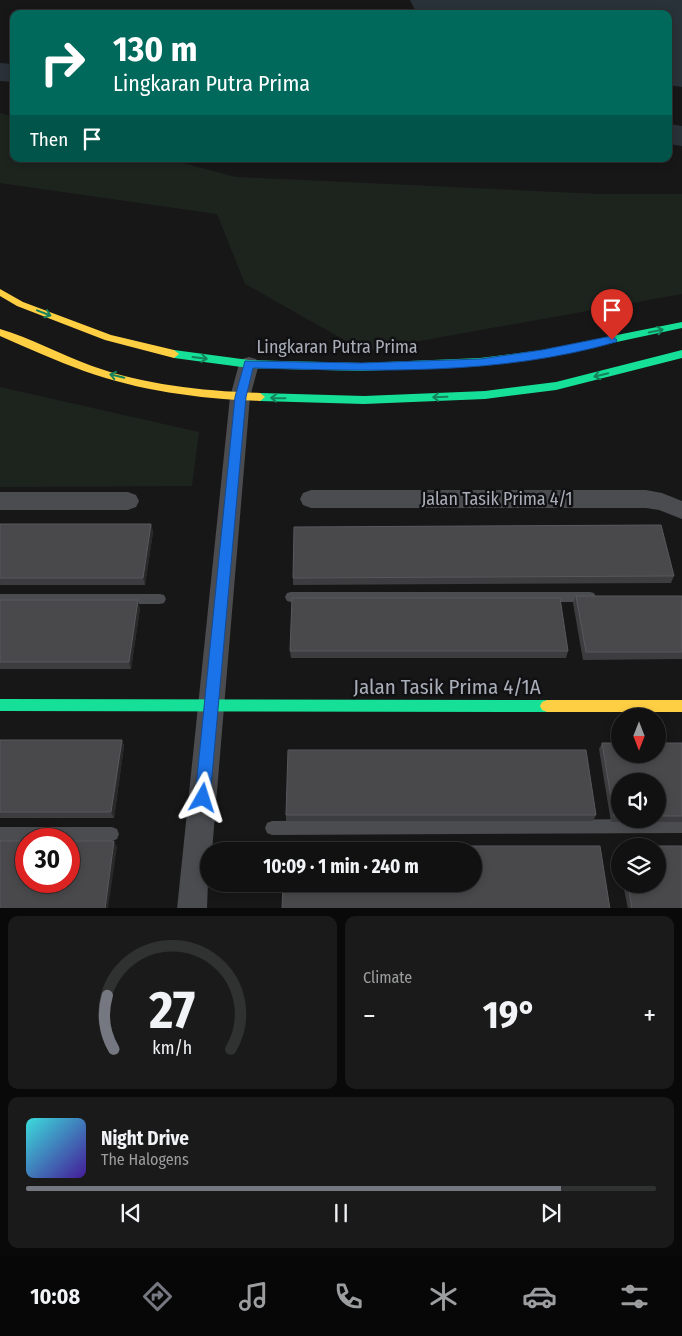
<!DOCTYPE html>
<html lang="en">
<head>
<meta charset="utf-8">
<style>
	:root { --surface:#111; --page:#1a1a1a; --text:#f1f3f6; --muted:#9c9d9f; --line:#303131; --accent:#757880 }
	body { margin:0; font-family:"Fira Sans Condensed",sans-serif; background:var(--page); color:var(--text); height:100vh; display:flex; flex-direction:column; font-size:19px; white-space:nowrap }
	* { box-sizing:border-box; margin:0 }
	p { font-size:16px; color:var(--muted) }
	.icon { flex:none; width:28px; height:28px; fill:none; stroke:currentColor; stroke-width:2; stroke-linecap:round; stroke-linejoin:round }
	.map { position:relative; height:908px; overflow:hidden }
	.panel { display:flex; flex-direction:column; gap:8px; padding:8px; background:#090909; flex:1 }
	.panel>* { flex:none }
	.top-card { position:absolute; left:10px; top:10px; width:662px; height:152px; border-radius:10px; box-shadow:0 2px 8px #0003,0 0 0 1px var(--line); background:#00695c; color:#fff; overflow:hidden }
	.needle { width:32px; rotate:180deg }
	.fabs { position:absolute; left:611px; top:708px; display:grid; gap:10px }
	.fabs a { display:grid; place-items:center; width:55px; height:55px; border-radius:50%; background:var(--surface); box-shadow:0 2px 8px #0003,0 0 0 1px var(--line); font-size:25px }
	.speed { position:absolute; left:15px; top:828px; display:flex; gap:10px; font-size:25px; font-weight:700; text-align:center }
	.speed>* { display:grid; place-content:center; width:65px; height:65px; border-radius:50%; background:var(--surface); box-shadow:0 2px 8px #0003,0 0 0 1px var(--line); line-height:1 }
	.speed .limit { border:8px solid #d22; background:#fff; color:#111 }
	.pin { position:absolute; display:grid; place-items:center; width:42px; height:42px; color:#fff; margin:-51px -21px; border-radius:50% 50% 50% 0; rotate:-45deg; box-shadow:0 0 5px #0007 }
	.pin .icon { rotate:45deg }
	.me { position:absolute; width:55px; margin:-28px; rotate:6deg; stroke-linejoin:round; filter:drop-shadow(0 0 4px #0008) }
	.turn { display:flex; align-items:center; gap:18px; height:105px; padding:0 20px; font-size:22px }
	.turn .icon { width:65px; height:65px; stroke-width:2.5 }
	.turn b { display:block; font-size:35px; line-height:42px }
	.then { display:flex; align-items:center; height:48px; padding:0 20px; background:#0003; gap:10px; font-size:19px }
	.big { font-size:38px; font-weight:700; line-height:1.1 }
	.panel .widget { flex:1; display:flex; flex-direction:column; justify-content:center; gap:8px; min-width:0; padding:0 18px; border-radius:10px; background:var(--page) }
	.panel .dial { align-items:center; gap:0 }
	.dial svg { height:130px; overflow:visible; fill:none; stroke:var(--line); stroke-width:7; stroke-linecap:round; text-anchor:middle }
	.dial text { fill:var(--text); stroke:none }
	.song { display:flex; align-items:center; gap:15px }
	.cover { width:60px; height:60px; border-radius:8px; background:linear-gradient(135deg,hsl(180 70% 55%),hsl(260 70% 35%)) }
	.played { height:5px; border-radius:2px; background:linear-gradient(90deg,var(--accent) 85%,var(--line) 85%) }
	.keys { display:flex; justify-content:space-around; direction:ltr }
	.heat { display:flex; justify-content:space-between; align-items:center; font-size:28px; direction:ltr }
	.panel .tiles { flex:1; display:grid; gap:8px; grid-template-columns:1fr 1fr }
	.widget:last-child { grid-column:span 2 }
	.trip { position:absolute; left:200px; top:842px; width:282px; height:50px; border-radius:25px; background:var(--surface); box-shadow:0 2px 8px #0003,0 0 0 1px var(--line); font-weight:700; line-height:50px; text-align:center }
	.tab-bar { display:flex; height:80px; justify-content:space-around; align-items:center; background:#070707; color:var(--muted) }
	.tab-bar .icon { width:35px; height:35px }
	.tab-bar .active { color:var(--accent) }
	.tab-bar b { font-size:22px; color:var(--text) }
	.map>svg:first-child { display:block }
</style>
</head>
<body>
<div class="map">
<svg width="682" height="909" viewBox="0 0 682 909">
	<rect width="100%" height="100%" fill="#171717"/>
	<path fill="#1d241e" d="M0 113 14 117V159H168L236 177 599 194H682V294L364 351 245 284 217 214 0 183Z
		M0 387 199 432 192 486 0 487Z"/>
	<path fill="#2a3239" d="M410 0H682V87L669 85V14H417Z"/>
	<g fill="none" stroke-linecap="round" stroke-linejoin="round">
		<path fill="#2a3239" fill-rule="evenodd" d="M0 63 14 64V82L0 81Z
			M669 124 682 126V146L669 144Z"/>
		<path fill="#4b4c50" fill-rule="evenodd" d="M291 592H590L594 593 596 597 594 601 590 602H291L287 601 285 597 287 593Z
			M0 594H160L164 595 166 599 164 603 160 604H0Z
			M682 819V833L272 835 267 833 265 828 267 823 272 821Z
			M0 827H112L117 829 119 834 117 839 112 841H69V839H26V841H0Z"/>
		<path fill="#4b4c50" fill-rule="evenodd" d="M249 357 256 359 259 364 250 397 212 851H209L207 909H177L230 397 239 364 242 359Z
			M311 490H646L662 493 682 501V519L659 510 646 508H311L303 505 300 499 303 493Z
			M0 492H128L136 495 139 501 136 507 128 510H0Z"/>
		<path fill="#16e098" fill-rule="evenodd" d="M682 322V328L542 358 480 366 362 371 249 368 174 358 169 354 174 350 249 360 362 363 480 358 542 350Z
			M682 350V358L556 390 485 399 364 404 260 401 255 397 260 393 364 396 485 391 556 382Z
			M0 699 547 700 552 702 554 706 552 710 547 712 0 711Z"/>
		<path fill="#ffcf43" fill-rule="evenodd" d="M0 289 23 302 111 335 174 350 179 354 174 358 105 340 17 306 0 296Z
			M0 329C31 338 61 355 92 366 145 385 203 391 260 393L265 397 260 401C201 399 140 391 84 371 56 361 28 348 0 336Z
			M547 700H682V712H547L542 710 540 706 542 702Z"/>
	</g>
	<path fill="#3d3d3f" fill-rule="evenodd" d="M0 524H151L153 532 145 585H0Z
		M674 576 671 583 293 585V578Z
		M576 596H682V659L583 660 573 603Z
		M0 600 140 608 131 669H0Z
		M290 651H568L566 658H291Z
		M0 740H122L124 746 114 818H0Z
		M602 743H682V822H611L599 749ZM620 781H658V819H620Z
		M286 815H596L593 821H286Z
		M620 848V865L618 852Z
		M623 884H658L682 909H628Z"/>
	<path fill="#29292a" d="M151 524 153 532 145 585 143 578Z
		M138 600 140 608 131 669 129 662Z
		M122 740 124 746 114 818 111 812Z
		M114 841 117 847 108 909H105Z"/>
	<path fill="#49494c" stroke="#58595d" d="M0 524H151L143 578H0Z
		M661 525 674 576 293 578 294 527Z
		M576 596H682V652H586Z
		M292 598H560L568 651H290Z
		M0 600H138L129 662H0Z
		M0 740H122L111 812H0Z
		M602 743H620V754H658V743H682V816H658V781H620V816H614Z
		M288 750H586L596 815H286Z
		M0 841H26V881H69V841H114L105 909H0Z
		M285 846H600L610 909H282L283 884H474V851H284Z
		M621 846H682V909H632L628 884H658V846Z"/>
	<defs><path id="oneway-shaft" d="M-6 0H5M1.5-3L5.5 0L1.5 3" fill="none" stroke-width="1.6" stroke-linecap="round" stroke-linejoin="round" transform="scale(1.25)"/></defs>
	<g stroke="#14835c">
		<use href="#oneway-shaft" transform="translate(44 313) rotate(21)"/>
		<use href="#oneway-shaft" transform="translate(656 331) rotate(-12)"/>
		<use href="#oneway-shaft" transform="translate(200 358) rotate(7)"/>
		<use href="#oneway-shaft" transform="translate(601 375) rotate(166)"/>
		<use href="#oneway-shaft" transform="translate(117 376) rotate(-166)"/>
		<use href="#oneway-shaft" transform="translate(440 397) rotate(178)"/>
		<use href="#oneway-shaft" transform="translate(278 398) rotate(-179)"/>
	</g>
	<path fill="#1a73e8" stroke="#114b97" d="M612 336 617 340 616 342C499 376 373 371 253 368L246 397 210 798 208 803 203 805 197 803 195 798 235 397 245 361 362 363 480 359 542 350Z"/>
	<g text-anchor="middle" stroke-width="5" stroke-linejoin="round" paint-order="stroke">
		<g font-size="18" fill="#a8adb8" stroke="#111113">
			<text x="337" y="353">Lingkaran Putra Prima</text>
			<text x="497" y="505">Jalan Tasik Prima 4/1</text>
		</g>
		<g font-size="21" fill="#a8adb8" stroke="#111113">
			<text x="447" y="694">Jalan Tasik Prima 4/1A</text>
		</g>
	</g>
</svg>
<div class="fabs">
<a><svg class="needle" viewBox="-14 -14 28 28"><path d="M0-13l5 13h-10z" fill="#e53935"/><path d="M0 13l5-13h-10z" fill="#9c9d9f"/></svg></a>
<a><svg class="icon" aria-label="sound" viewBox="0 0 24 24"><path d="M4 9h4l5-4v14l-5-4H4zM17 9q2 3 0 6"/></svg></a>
<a><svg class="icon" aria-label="layers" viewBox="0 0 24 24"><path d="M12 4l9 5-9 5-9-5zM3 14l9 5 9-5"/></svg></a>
</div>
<div class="speed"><div class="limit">30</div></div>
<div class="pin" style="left:612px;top:340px;background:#d93025"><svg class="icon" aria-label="arrive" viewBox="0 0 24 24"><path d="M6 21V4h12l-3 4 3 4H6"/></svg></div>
<svg class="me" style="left:203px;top:798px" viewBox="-20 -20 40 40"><path d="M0-17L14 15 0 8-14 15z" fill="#1a73e8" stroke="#fff" stroke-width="4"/></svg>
<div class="trip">10:09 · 1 min · 240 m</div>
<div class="top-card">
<div class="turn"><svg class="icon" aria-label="right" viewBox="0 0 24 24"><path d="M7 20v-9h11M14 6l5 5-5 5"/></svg><div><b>130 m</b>Lingkaran Putra Prima</div></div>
<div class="then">Then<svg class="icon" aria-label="arrive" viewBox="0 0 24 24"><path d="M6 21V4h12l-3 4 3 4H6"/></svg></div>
</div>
</div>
<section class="panel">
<div class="tiles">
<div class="widget dial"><svg viewBox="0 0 100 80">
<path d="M14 69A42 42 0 1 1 86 69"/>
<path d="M14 69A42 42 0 0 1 10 36" stroke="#757880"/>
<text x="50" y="56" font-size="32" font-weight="700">27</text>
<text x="50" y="72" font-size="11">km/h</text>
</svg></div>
<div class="widget"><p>Climate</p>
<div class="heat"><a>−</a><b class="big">19°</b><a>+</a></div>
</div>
<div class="widget">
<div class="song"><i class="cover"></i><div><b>Night Drive</b><p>The Halogens</p></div></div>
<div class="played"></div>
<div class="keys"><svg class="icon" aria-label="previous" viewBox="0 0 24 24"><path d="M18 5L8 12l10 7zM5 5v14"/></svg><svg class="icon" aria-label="pause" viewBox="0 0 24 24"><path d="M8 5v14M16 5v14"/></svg><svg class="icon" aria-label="next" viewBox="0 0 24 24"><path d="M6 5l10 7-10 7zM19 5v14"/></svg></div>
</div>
</div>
</section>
<nav class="tab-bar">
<b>10:08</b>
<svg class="icon active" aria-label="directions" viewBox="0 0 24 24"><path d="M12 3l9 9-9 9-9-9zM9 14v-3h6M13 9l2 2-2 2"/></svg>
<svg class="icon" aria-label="music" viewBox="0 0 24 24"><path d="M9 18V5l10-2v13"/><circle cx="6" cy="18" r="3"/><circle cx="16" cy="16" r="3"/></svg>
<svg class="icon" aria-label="phone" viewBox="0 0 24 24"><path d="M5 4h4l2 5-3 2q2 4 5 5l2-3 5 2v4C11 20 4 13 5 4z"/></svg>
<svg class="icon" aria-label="climate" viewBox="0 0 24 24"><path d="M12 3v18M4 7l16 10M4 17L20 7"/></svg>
<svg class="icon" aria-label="car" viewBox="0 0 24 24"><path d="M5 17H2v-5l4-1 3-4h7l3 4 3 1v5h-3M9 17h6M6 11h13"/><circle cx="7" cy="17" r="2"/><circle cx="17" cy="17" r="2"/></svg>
<svg class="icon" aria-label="filters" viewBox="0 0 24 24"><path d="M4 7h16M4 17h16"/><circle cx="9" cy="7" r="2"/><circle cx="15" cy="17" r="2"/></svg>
</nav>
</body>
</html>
